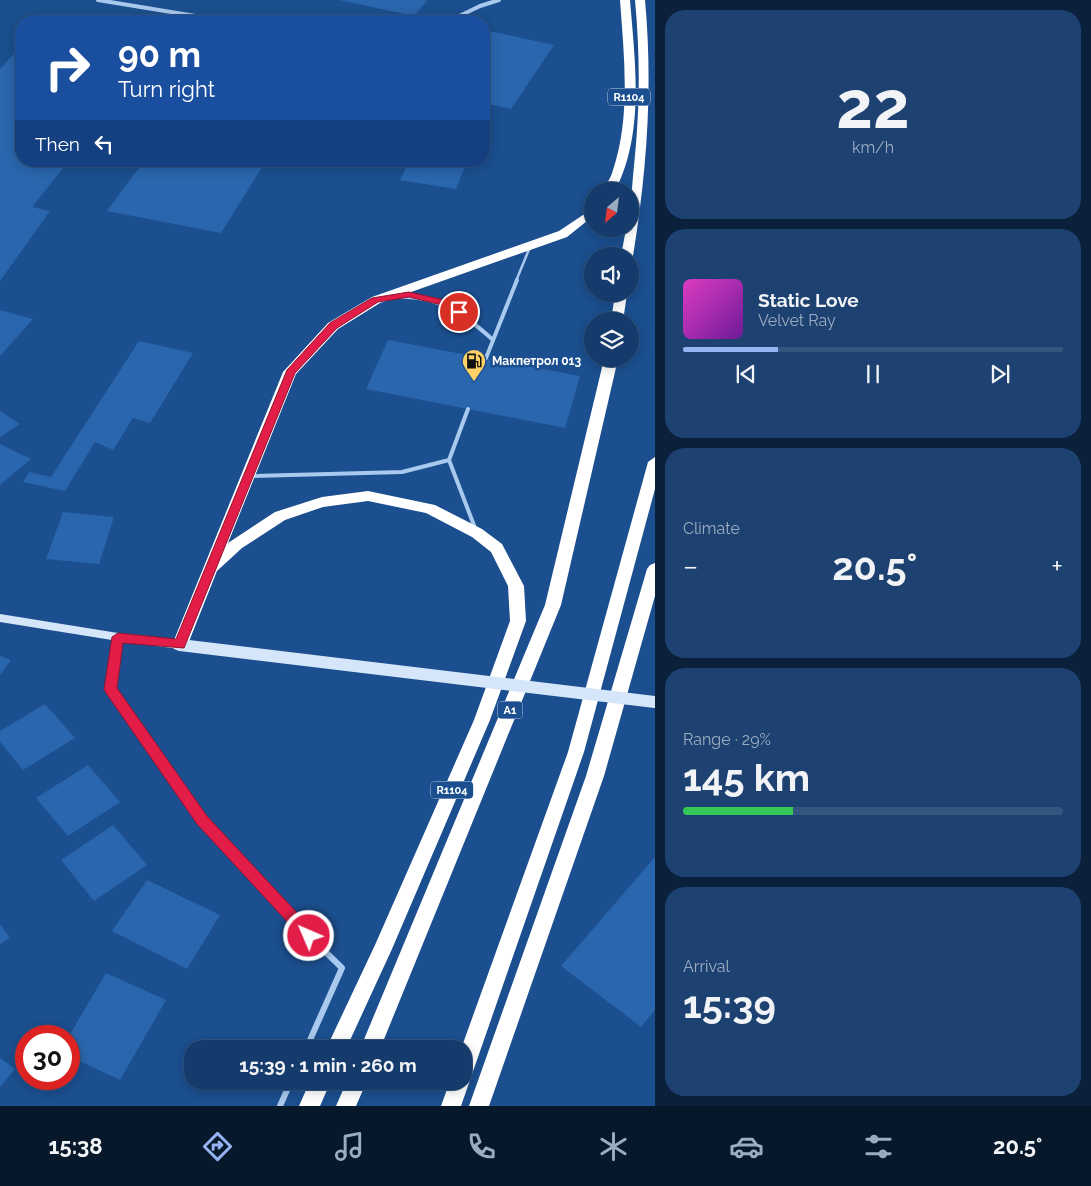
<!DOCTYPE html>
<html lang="en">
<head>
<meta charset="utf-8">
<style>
	:root { --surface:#143b6b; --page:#1d4271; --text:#f1f3f6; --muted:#9dadc1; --line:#33557e; --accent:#95b2f1 }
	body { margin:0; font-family:Raleway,sans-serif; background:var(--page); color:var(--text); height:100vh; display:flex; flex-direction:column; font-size:19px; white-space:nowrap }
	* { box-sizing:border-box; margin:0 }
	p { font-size:16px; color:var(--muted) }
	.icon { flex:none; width:28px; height:28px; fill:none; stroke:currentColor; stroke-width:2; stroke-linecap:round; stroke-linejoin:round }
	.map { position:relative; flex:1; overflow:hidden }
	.panel { display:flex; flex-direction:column; gap:10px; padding:10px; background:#0b203b; width:436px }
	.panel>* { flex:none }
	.guide { position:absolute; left:15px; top:15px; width:475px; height:152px; border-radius:20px; box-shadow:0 2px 12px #0003,0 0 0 1px var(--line); background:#1a4fa0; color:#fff; overflow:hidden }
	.needle { width:32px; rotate:208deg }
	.fabs { position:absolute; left:584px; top:182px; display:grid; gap:10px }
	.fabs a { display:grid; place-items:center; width:55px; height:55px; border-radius:50%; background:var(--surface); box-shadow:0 2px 12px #0003,0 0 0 1px var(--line); font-size:25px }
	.speed { position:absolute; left:15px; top:1025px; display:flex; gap:10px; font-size:25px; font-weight:700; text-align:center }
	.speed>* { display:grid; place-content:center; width:65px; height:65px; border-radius:50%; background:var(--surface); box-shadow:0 2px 12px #0003,0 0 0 1px var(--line); line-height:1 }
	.speed .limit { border:8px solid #d22; background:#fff; color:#111 }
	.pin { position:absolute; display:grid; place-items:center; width:42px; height:42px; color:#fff; margin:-21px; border:2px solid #fff; border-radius:50%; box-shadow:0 1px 5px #0007 }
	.me { position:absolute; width:55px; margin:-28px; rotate:315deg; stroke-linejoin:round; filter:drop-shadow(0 0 4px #0008) }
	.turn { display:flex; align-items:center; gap:18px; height:105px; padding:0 20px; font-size:22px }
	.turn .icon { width:65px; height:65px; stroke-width:2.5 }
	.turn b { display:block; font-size:35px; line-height:42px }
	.then { display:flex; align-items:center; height:48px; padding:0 20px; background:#0003; gap:10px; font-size:19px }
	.big { font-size:38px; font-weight:700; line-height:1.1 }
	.panel .widget { flex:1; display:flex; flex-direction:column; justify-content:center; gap:8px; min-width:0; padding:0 18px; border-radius:20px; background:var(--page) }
	.panel .dial { align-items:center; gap:0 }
	.dial b { font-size:65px; line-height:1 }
	.song { display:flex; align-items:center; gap:15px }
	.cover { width:60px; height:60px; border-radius:8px; background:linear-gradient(135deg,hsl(310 70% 55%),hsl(280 70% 35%)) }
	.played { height:5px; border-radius:2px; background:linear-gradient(90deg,var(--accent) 25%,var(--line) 25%) }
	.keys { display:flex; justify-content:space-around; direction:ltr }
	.heat { display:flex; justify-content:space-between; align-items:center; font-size:28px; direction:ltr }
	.charge { height:8px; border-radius:4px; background:linear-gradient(90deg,#34c759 29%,var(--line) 0) }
	.trip { position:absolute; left:184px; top:1040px; width:288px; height:50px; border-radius:20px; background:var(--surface); box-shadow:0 2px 12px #0003,0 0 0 1px var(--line); font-weight:700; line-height:50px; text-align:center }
	.menu { display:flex; height:80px; justify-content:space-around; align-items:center; background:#08182b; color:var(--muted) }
	.menu .icon { width:35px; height:35px }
	.menu .on { color:var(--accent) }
	.menu b { font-size:22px; color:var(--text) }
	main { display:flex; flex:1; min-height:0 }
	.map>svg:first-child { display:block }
</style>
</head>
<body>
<main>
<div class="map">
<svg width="655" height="1106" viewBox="0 0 655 1106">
	<rect width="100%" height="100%" fill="#1b4f8f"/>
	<path fill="#2a66ad" d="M339 0H424L427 1 414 16Z
		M489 31 554 45 511 109 484 103V38Z
		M21 46V161H69L32 207 50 211 0 281V69Z
		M144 161H266L221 233 107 211Z
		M409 161H467L456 189 400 180Z
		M0 310 33 319 0 356Z
		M388 340 580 376 565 428 366 389Z
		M139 341 193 353 150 423 133 418 113 450 95 442 65 491 23 482 29 472 51 477Z
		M0 411 20 424 0 437Z
		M0 444 31 459 0 485Z
		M63 512 114 517 99 564 46 559Z
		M0 656 11 660 0 675Z
		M45 704 75 738 23 770 0 742V731Z
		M88 765 120 802 68 836 36 798Z
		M113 825 147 865 94 901 61 860Z
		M655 857V1010L641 1027 561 966Z
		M147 880 220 915 187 969 112 931Z
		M0 924 10 938 0 944Z
		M106 973 166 1000 120 1080 69 1056V1036Z
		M0 1058 15 1069 0 1087Z"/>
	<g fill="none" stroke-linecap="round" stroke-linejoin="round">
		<path stroke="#a9c9ee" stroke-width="2.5" d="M516 281 530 247"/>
		<path stroke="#a9c9ee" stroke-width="4" d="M395 297C436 294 463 313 492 339
			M486 358 517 280
			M468 409 449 460 475 528
			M250 476 402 472 449 460"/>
		<path stroke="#a9c9ee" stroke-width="4" d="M98 0 226 21
			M449 21 480 6 499 0"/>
		<path stroke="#a9c9ee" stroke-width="4.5" d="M117 642 118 637"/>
		<path stroke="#a9c9ee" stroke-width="6" d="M117 641 111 689 202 820 298 925 342 968 306 1049
			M280 1106 291 1081"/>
		<path fill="#d6e6fa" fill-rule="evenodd" d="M0 614 118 633 180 641 184 642 185 645 184 648 180 649 118 641 0 622Z"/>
		<path fill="#fff" fill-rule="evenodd" d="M620 0H630C635 63 645 133 615 191H603C606 184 611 178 613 170 631 116 624 56 620 0Z
			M635 0H645C653 87 647 170 633 256L630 259V256H621L626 229H630C630 195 635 163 637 130 640 86 639 43 635 0Z
			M592 209V217L567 237 380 303 338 329 296 374 228 543 275 512 322 497 368 491 435 505 482 529 502 544 524 586 526 621 490 720 392 949 346 1049H326L375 945 474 720 510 621 508 586 491 552 472 537 426 513 368 501 323 507 285 520 242 548 217 571 186 649 180 651 174 649 172 645 283 372 328 323 372 297 559 231Z
			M615 294H627L623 321H611Z
			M604 359H618L561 605 380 1049H360L545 605Z
			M655 457V489L584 752 461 1106H441L450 1081H462V1049H461L568 752 648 462Z
			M655 563V596L604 776 489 1106H469L586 776 647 569 650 565Z
			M310 1081H331L320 1106H299Z
			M347 1081H367L356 1106H336Z"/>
		<path stroke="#d6e6fa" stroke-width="12" d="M180 645 655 702"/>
	</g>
	<path fill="#e11d48" stroke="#92132f" d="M409 292 449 301 464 312 456 314 442 305 409 297 378 302 337 328 295 373 184 648 123 643 117 688 207 816 314 931 316 936 314 940 309 942 304 940 197 824 106 693 104 689 112 637 118 633 176 639 287 370 330 323 372 298Z"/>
	<defs>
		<g id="fuel-pin" transform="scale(1.25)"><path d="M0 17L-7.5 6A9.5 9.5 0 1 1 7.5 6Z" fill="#ffd166" stroke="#1b4f8f"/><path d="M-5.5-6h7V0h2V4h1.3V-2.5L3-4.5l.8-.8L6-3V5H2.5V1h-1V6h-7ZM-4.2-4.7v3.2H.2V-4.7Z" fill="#111"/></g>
	</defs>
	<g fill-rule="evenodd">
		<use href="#fuel-pin" x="474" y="361"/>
	</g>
	<g text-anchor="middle" stroke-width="5" stroke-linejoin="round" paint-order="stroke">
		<g fill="#1b4f8f" stroke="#bbcadd" stroke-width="1">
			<rect x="608" y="88.5" width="42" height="17" rx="4"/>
			<rect x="497.5" y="701.5" width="25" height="17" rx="4"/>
			<rect x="431" y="781.5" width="42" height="17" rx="4"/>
		</g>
		<g font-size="11" font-weight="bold" fill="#fff">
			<text x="629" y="101">R1104</text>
			<text x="510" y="714">A1</text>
			<text x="452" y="794">R1104</text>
		</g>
		<g font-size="12" font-weight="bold" fill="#fff" stroke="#1b4f8f" text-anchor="start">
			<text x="492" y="365">Макпетрол 013</text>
		</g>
	</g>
</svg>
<div class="fabs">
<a><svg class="needle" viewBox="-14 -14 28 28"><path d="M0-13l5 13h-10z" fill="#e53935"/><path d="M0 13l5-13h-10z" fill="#9dadc1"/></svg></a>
<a><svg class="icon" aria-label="sound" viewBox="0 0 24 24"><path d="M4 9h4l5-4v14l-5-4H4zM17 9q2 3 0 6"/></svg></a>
<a><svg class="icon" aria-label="layers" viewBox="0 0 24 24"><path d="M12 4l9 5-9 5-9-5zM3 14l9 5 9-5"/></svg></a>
</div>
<div class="speed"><div class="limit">30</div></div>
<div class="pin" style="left:459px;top:312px;background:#d93025"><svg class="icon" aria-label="arrive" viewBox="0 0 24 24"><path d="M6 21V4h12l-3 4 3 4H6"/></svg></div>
<svg class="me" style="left:309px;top:936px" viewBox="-20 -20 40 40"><circle r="17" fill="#e11d48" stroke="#fff" stroke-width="3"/><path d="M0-11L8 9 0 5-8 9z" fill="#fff"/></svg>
<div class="trip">15:39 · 1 min · 260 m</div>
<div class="guide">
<div class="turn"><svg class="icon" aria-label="right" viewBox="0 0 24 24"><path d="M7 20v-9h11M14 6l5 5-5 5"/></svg><div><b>90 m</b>Turn right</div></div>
<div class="then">Then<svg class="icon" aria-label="left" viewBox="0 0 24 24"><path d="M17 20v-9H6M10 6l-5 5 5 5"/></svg></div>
</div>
</div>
<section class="panel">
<div class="widget dial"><b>22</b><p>km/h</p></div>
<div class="widget">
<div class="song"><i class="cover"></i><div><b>Static Love</b><p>Velvet Ray</p></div></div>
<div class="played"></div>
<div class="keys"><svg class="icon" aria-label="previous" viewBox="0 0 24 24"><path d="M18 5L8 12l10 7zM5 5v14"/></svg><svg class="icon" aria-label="pause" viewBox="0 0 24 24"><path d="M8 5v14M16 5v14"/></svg><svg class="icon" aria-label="next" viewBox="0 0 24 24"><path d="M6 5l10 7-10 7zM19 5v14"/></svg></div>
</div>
<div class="widget"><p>Climate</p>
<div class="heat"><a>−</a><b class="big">20.5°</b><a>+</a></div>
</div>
<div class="widget"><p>Range · 29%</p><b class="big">145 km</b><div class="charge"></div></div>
<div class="widget"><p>Arrival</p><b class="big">15:39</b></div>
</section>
</main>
<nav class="menu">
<b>15:38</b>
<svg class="icon on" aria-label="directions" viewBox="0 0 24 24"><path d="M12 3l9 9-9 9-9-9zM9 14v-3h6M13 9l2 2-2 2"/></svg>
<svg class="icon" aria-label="music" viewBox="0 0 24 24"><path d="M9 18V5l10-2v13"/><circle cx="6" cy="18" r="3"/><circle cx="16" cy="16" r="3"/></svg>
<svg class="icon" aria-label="phone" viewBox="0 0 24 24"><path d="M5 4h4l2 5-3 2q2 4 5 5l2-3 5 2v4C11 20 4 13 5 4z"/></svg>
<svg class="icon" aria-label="climate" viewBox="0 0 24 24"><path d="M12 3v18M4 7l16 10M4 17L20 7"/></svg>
<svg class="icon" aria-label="car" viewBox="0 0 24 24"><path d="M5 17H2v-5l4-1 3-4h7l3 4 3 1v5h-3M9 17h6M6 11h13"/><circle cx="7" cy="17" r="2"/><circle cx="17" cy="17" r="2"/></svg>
<svg class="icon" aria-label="filters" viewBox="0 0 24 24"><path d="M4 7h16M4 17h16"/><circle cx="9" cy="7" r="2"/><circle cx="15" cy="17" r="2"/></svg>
<b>20.5°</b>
</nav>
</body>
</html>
